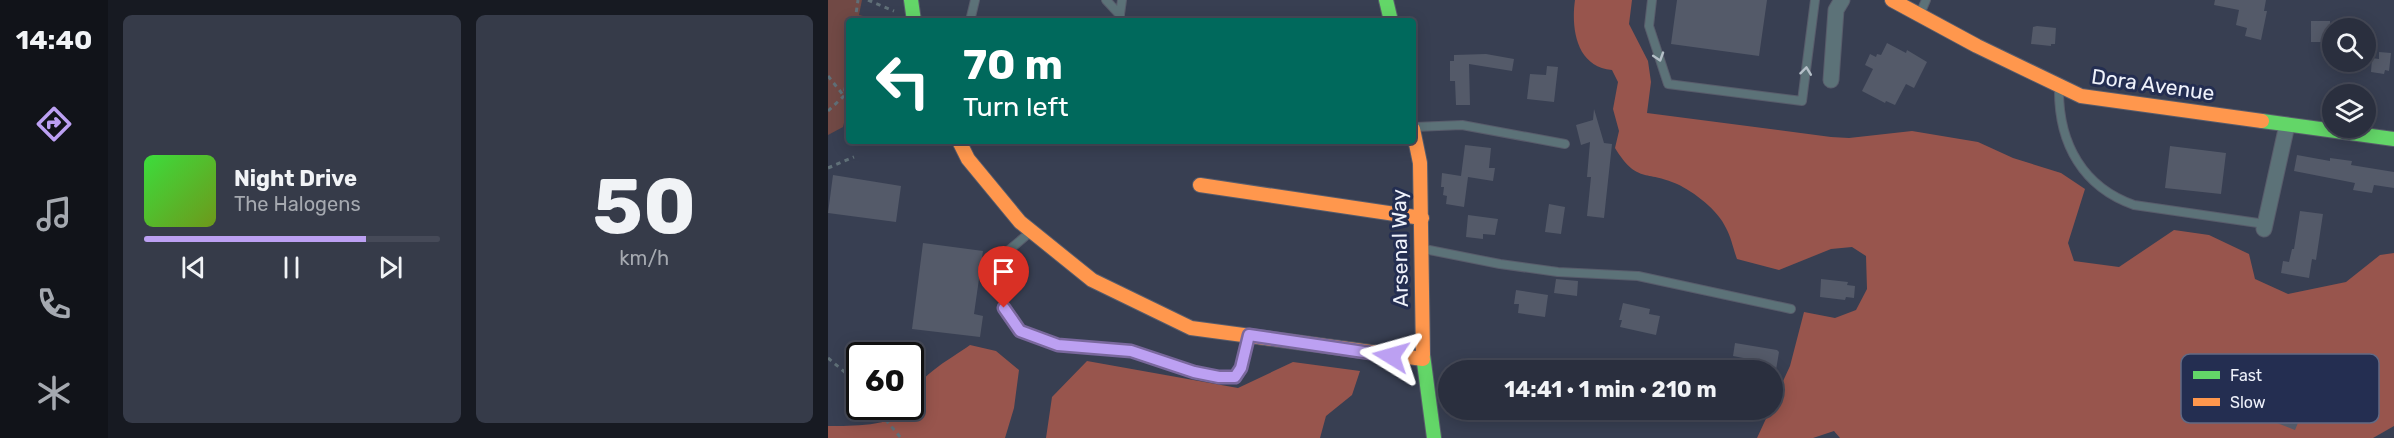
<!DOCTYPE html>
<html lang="en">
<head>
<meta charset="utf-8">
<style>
	:root { --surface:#2a2f3e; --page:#363b49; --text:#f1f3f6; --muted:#a5a9b0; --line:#464a58; --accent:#bca0f2 }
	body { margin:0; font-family:Rubik,sans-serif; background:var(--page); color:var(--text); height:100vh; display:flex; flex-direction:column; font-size:22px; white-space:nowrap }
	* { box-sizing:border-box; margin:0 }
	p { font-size:20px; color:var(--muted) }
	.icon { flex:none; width:33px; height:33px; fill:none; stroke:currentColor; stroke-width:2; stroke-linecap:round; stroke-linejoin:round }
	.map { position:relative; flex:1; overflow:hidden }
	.panel { display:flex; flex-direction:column; gap:15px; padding:15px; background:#171a22; width:720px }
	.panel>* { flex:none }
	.hud { position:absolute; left:18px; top:18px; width:570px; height:126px; border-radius:6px; box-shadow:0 3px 15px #0003,0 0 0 2px var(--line); background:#00695c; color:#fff; overflow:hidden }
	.tools { position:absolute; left:1494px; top:18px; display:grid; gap:12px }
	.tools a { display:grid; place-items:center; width:54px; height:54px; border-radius:50%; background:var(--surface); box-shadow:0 3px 15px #0003,0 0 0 2px var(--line); font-size:30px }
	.speed { position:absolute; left:18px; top:342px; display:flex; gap:12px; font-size:30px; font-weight:700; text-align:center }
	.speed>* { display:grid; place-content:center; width:78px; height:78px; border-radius:50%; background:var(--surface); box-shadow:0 3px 15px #0003,0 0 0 2px var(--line); line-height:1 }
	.speed .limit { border:3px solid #111; border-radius:9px; background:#fff; color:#111 }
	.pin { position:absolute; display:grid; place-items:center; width:51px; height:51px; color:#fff; margin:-62px -26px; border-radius:50% 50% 50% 0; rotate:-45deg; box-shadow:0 0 6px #0007 }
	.pin .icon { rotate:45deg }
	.me { position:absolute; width:66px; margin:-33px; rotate:278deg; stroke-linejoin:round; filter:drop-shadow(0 0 4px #0008) }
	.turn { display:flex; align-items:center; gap:21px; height:126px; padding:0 18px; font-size:27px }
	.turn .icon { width:78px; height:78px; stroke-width:2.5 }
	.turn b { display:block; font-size:42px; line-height:51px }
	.panel .tile { flex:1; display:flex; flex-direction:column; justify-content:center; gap:9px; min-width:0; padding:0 21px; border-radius:9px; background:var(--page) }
	.panel .dial { align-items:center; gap:0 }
	.dial b { font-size:78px; line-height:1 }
	.song { display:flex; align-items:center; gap:18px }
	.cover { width:72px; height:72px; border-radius:9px; background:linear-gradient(135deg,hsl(120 70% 55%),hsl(80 70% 35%)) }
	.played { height:6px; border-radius:3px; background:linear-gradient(90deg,var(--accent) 75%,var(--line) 75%) }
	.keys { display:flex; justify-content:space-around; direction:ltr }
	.panel .tiles { flex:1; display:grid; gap:15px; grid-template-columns:repeat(2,1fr) }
	.trip { position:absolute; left:610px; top:360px; width:345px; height:60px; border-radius:30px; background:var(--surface); box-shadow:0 3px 15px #0003,0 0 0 2px var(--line); font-weight:700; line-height:60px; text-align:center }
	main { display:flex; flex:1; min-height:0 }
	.dock { display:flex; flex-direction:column; width:108px; justify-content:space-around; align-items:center; background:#111319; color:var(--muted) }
	.dock .icon { width:42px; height:42px }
	.dock .current { color:var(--accent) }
	.dock b { font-size:27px; color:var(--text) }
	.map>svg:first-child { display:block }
</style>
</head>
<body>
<main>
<nav class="dock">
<b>14:40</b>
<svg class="icon current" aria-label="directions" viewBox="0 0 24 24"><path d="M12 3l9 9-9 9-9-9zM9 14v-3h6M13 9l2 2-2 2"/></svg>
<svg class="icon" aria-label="music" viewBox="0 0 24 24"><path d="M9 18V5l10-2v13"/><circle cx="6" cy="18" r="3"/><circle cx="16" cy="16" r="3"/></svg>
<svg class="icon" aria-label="phone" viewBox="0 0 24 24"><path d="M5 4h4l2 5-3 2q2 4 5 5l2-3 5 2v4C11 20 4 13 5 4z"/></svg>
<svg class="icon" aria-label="climate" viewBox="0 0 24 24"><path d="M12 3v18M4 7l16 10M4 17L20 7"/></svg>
</nav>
<section class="panel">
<div class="tiles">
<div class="tile">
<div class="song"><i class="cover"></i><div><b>Night Drive</b><p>The Halogens</p></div></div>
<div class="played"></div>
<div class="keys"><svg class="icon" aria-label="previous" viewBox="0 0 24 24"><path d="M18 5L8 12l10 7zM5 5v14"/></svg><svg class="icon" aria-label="pause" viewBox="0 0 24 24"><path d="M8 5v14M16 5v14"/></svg><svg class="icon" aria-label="next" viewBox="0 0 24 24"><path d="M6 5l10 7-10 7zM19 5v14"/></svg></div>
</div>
<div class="tile dial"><b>50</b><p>km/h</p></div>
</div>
</section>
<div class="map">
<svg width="1566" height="438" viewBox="0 0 1566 438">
	<rect width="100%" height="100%" fill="#383f52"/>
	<path fill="#714945" d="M0 0H34L31 15 35 16V21H21V110H19L15 127 0 135Z"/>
	<path fill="#98554d" d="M747 0H804L801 24 820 61 823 82 819 113 1003 137 1021 138 1084 131 1150 142 1185 158 1233 173 1257 189 1240 243 1246 261 1291 267 1346 230 1381 235 1421 254 1427 279 1460 294 1518 282 1552 255 1566 253V426L1545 438H1012L1006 431 985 438H929L942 410H945V403L962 366 976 312 1007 318 1028 310 1039 289 1038 256 1024 247 1003 249 951 270 909 259C905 248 903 237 898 228 890 210 866 192 849 184 818 170 809 184 787 148L791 131 785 109 790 82 784 70C748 67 743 28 747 0Z
		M142 345 168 351 191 370 186 408 177 438H0V426C20 426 70 427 80 407L82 406C82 379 123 359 142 345Z
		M259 361 410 388 465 362 532 371 524 395 498 416 492 438H218L224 397Z"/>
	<path fill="#545a69" d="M849 0H939L931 56 843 44Z
		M1387 0H1438L1436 11H1439L1433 40 1417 36 1419 28 1408 25 1411 10 1386 5Z
		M1483 21H1502L1503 42H1483Z
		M1209 26 1228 28 1227 44H1223V46L1203 44 1205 27Z
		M1059 43 1078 53 1079 50 1099 62 1086 88 1078 84 1067 105 1058 101 1057 103 1034 91 1045 69 1037 65 1042 54 1048 57 1049 54 1053 55Z
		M1551 52 1563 53 1561 71 1557 70 1556 74 1543 72 1544 58 1551 59Z
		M658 54 686 59 684 71 641 64 642 105H628L627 81H622V61H626V55Z
		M719 66 730 67 726 102 699 99 702 74 718 75Z
		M766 109 776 143 784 144 776 218 759 216 763 177H759L762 142 753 145 748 125 765 120Z
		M637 145 663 148 661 168H667L665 181 640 177 636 207 618 204 619 196 615 195 616 187H613L614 173 633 176Z
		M1342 146 1398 153 1393 194 1337 188Z
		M1469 155 1502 161V158L1524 161 1523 165 1566 172V188L1546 185 1544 193 1525 190 1527 183 1466 171Z
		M5 175 73 186 68 222 0 213Z
		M721 204 737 207 733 234 717 232Z
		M1472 211 1495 214 1488 260 1484 259 1481 278 1453 273 1455 261 1461 262 1464 249H1466Z
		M640 215 670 219 667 235 655 234V239L638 237Z
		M95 243 155 251 146 314 155 316 152 337 84 329Z
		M728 279 750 281 749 296 726 293Z
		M993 279 1020 282 1019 285 1027 286 1026 298 1018 297 1017 300 992 297Z
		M688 290 720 295 717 317 690 313 691 304H686Z
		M795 303 822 309 821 314 832 316 828 335 792 327 794 320H791Z
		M907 343 949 350 951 352 948 370H934L935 366 930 365 931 361 905 356Z
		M1468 377 1486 385 1467 430 1449 423Z"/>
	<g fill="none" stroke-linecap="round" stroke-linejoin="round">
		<g stroke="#585c6b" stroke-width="10">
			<path id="lane" d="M278 0 292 15
				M824 0 821 26 840 84 974 101 987 0
				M1092 14 1098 0
				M142 21 147 0
				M291 21 294 0
				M1231 91C1231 144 1255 187 1306 205L1437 224
				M587 127 634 125 737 144
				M596 249 672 264 730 272 810 276 963 309
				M181 250 200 234
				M176 308 192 331 230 345 303 351 366 372 391 377H407L413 368 420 340"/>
		</g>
		<g stroke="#585c6b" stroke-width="17">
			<path id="street" d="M1003 80 1008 10 1014 0
				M1436 229 1459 125"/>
		</g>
		<g stroke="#585c6b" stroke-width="16">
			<path id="fast" d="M83 0 86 21
				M558 0 563 21
				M1434 121 1566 139
				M595 355 606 438"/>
		</g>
		<g stroke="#585c6b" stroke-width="16">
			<path id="slow" d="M1064 0 1149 46 1253 96 1434 121
				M585 129 592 163 595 355
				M131 141 140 159 192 222 264 280 363 328 595 359
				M372 185 594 218"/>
		</g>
		<path stroke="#607078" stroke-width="3" stroke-dasharray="4.5 4.5" stroke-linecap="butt" d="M40 0 66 11
			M27 21 30 0
			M0 76 16 96
			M0 111 16 96 21 65
			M0 168 26 157
			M0 358 32 385
			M46 406 73 438"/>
		<use href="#lane" stroke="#5c7278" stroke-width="8"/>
		<use href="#street" stroke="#5c7278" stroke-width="15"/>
		<use href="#fast" stroke="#63d668" stroke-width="14"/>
		<use href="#slow" stroke="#ff974d" stroke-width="14"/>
	</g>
	<defs><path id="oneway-chevron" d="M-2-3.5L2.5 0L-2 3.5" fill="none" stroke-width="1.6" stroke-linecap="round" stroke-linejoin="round" transform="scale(1.5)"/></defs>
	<g stroke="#b4bfc7">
		<use href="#oneway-chevron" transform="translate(831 57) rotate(72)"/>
		<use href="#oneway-chevron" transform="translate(978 71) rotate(-83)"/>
	</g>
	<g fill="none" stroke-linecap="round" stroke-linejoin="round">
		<g stroke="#7a689d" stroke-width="15">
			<path id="route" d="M176 308 192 331 230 345 303 351 366 372 391 377H407L413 368 421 335 563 356"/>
		</g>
		<use href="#route" stroke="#bca0f2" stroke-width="10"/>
	</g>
	<g text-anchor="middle" stroke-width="6" stroke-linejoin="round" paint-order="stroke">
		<g font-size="21" fill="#eff2fb" stroke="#242e51">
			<text transform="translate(1325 85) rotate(8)" y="7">Dora Avenue</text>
			<text transform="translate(572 248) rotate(-91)" y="7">Arsenal Way</text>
		</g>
	</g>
	<rect x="1353" y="354" width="198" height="69" rx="9" fill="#242e51" stroke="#616984" stroke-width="1.5"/>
	<rect x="1365" y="371" width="27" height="8" fill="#63d668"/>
	<rect x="1365" y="398" width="27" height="8" fill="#ff974d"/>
	<g font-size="16" fill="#eff2fb">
		<text x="1402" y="381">Fast</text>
		<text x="1402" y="408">Slow</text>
	</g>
</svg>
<div class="tools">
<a><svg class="icon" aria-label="search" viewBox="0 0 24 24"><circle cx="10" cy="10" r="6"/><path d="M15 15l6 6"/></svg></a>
<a><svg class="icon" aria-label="layers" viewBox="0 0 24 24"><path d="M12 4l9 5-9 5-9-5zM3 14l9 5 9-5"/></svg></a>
</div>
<div class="speed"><div class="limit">60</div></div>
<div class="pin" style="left:176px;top:308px;background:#d93025"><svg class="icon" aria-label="arrive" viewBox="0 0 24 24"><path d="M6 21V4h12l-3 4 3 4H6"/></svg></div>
<svg class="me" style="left:563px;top:356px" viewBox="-20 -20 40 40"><path d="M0-17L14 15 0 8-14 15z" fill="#bca0f2" stroke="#fff" stroke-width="4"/></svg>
<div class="trip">14:41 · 1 min · 210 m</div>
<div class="hud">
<div class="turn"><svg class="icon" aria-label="left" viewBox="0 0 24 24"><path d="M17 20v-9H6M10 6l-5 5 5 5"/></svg><div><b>70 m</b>Turn left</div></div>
</div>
</div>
</main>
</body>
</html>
